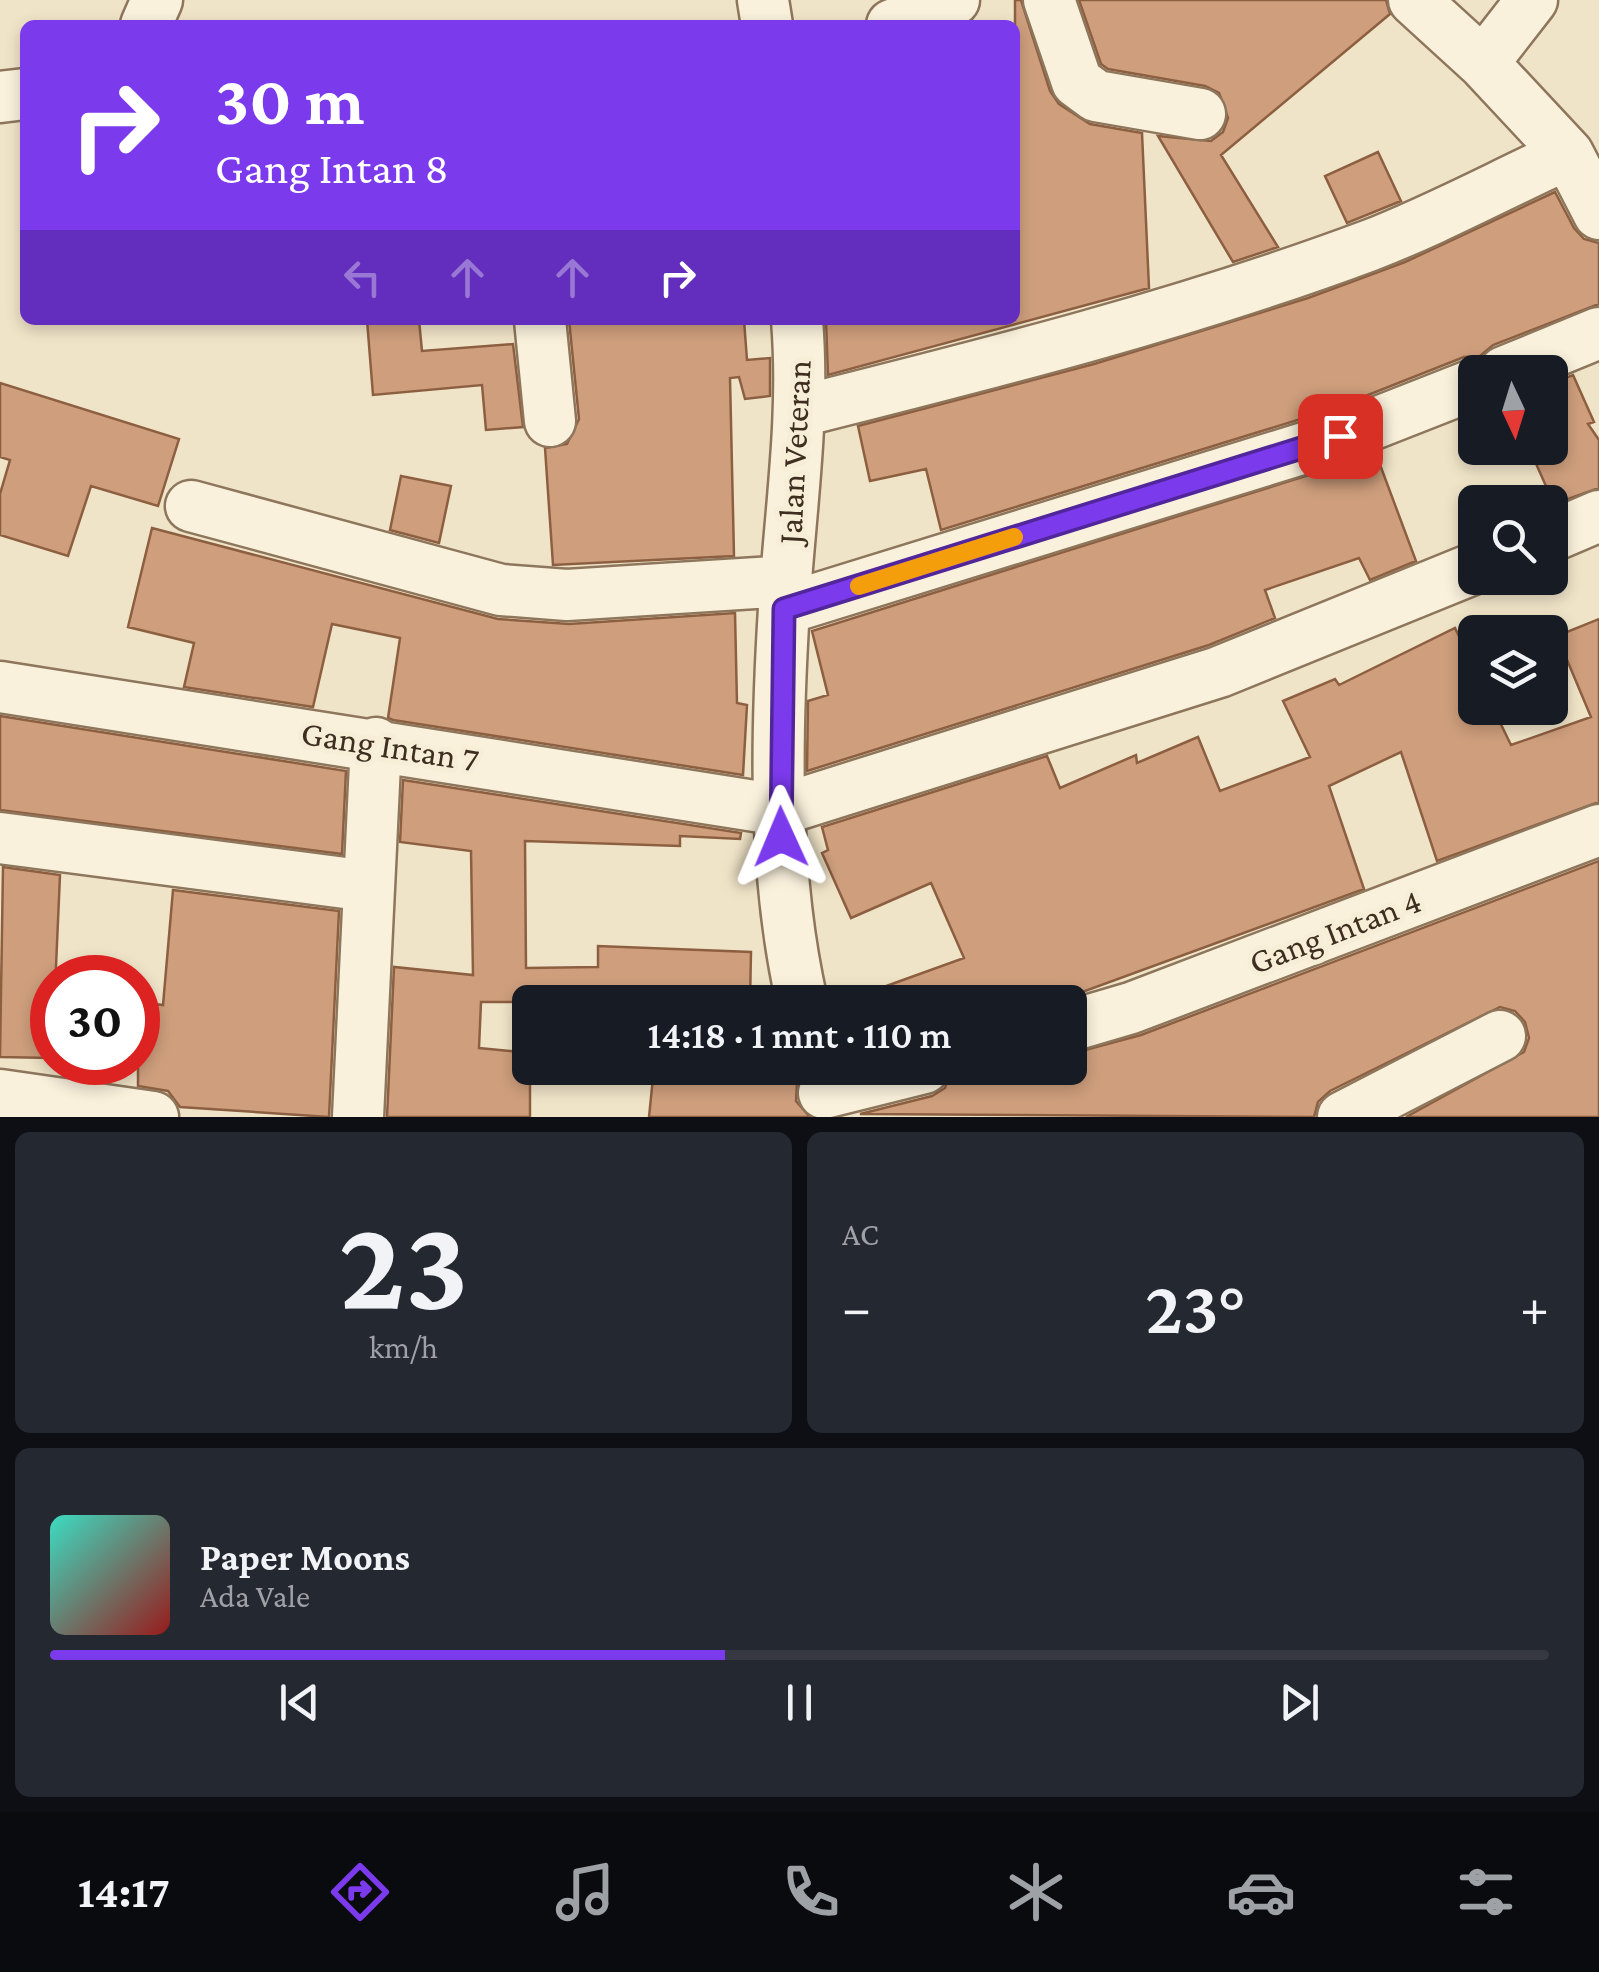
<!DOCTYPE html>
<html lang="id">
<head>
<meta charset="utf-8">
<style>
	:root { --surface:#171b24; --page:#242831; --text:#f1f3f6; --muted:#9ea1a6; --line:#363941; --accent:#7c3aed }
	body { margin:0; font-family:"Crimson Pro",serif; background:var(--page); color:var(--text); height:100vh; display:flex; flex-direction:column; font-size:38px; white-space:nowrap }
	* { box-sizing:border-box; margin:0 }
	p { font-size:32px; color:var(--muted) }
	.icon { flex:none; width:55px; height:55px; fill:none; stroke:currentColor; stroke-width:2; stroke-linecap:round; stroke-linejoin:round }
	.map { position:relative; height:1117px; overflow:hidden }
	.drawer { display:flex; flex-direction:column; gap:15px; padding:15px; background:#0d0f14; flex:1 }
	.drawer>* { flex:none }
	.hud { position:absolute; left:20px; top:20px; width:1000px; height:305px; border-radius:15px; box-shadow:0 5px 15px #0003; background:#7c3aed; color:#fff; overflow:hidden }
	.needle { width:65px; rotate:176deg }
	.fabs { position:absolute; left:1458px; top:355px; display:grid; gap:20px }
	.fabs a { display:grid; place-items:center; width:110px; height:110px; border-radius:15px; background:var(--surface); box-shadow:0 5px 15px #0003; font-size:50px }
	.speed { position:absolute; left:30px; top:955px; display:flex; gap:20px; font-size:50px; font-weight:700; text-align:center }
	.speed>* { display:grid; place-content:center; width:130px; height:130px; border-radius:50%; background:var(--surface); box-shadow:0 5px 15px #0003; line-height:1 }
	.speed .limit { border:15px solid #d22; background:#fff; color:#111 }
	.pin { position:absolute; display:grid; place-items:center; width:85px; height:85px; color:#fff; margin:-42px; border-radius:20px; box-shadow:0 5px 15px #0006 }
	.me { position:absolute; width:110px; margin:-55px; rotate:359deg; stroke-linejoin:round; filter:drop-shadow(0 0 8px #0008) }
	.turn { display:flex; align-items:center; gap:35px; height:210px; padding:0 30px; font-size:45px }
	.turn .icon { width:130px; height:130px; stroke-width:2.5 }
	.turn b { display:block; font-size:70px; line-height:85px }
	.lanes { display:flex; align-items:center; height:95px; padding:0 30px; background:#0003; justify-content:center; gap:50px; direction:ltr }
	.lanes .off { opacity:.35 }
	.big { font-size:75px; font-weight:600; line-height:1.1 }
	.drawer .tile { flex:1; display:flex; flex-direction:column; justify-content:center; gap:15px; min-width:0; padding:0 35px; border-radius:15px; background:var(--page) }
	.drawer .dial { align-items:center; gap:0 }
	.dial b { font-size:130px; line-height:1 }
	.song { display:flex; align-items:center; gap:30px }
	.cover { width:120px; height:120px; border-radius:15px; background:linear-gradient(135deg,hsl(170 70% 55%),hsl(0 70% 35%)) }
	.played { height:10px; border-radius:5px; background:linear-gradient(90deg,var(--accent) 45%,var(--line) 45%) }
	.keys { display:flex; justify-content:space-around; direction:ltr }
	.heat { display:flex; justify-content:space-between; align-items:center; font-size:55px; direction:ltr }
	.drawer .tiles { flex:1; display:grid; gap:15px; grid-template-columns:1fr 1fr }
	.tile:last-child { grid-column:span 2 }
	.trip { position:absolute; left:512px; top:985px; width:575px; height:100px; border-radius:15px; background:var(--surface); box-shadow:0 5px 15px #0003; font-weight:600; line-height:100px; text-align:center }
	.tab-bar { display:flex; height:160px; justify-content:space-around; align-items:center; background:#090b0e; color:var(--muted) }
	.tab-bar .icon { width:70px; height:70px }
	.tab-bar .on { color:var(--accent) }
	.tab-bar b { font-size:45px; color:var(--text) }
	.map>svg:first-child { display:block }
</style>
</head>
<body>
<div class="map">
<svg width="1599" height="1117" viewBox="0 0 1599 1117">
	<rect width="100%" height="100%" fill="#f0e4c8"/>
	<path fill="#cf9f7d" stroke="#8d5f41" stroke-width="2.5" d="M1015 0H1021L1050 91 1059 104 1090 124 1142 133 1149 288 828 375 826 320H1015Z
		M1079 0H1386L1390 14 1221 155 1278 247 1233 262 1158 136 1211 141 1223 132 1228 118 1219 93 1205 86 1108 69 1101 64Z
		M1378 152 1401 201 1347 223 1325 176Z
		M1555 192 1574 228 1584 239 1599 243V304L1493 345 1480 356 1464 357 1330 410 941 530 926 469 870 481 858 426 1094 364 1308 298 1405 262Z
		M367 320H419L422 351 513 344 523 427 486 430 482 385 373 395Z
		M569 320H744L747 360 770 358V396L745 399 739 377 730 378 734 556 553 565 545 448 567 444 579 419Z
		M1573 375 1594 422 1588 424 1599 440V488L1554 504 1529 448H1550V384Z
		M0 383 179 439 158 506 91 486 68 556 0 535V494L10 460 0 457Z
		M1376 454 1416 561 1370 580 1359 558 1265 590 1275 618 1209 645 807 771 808 701 828 695 812 631Z
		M401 476 451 486 439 543 390 530Z
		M152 528 498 619 569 624 735 613 737 703 747 705 743 775 393 720 388 718 400 638 332 624 313 707 184 687 194 643 128 627Z
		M1599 619V802L1437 861 1401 752 1329 786 1364 889 1055 1002H842L964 958 931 883 851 918 822 853 828 850 822 827 1047 756 1060 788 1136 755 1137 763 1198 737 1220 791 1310 757 1283 701 1335 679 1339 685 1455 628 1475 670V708H1493L1511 745 1591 717 1557 636Z
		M0 716 346 771 342 854 0 810Z
		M403 780 741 833 740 839 680 836V846L525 841 526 968 598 967V946L751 952 750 1002H481L479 1048 530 1053V1117H387L394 967 473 975 471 851 400 842Z
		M1599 861V1117H1406L1524 1052 1529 1038 1525 1022 1515 1011 1500 1007 1330 1091 1318 1102 1314 1117 860 1114 932 1096 945 1088 952 1068H1070V1054L1141 1035Z
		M3 867 60 875 52 1058 0 1057Z
		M173 890 339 911 329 1117 180 1107 168 1091 138 1086V1002L163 1005Z
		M654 1068 797 1084 796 1101 810 1117H649Z"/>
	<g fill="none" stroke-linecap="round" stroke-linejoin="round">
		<g stroke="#8d765c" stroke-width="55">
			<path id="minor" d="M763 0 767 25
				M1049 0 1077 82 1096 96 1200 114
				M1414 0 1483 63 1568 154 1599 214
				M146 25 157 0
				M892 25 954 0
				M1483 63 1532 0
				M0 97 25 94
				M540 320 550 421
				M797 320C805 417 790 512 784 608 776 738 773 875 802 1002
				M1504 372 1599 333
				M801 411C992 363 1183 315 1368 246 1436 220 1502 184 1568 154
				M191 506 501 590 567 595 787 581
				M1550 537 1599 516
				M784 609 1340 437 1475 384
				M0 687 780 810 1219 672 1475 568
				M0 838 368 886
				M1070 1026 1131 1008 1599 830
				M824 1093 924 1068
				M0 1095 153 1117
				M358 1117 376 743
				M1343 1117 1500 1036"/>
		</g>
		<use href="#minor" stroke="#faf1dc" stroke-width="50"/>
	</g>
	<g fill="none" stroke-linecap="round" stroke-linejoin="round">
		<g stroke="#51269a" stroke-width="25">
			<path id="route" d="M781 837 784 609 1340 436"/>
		</g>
		<use href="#route" stroke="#7c3aed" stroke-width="18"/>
		<path stroke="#f59e0b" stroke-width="18" d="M859 586 1014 537"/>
	</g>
	<g text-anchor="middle" stroke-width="10" stroke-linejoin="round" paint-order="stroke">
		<g font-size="35" fill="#3d2e20" stroke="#f7eed8">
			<text transform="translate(794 452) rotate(-87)" y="12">Jalan Veteran</text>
			<text transform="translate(390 746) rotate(9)" y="12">Gang Intan 7</text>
			<text transform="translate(1335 931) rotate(-21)" y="12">Gang Intan 4</text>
		</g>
	</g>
</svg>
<div class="fabs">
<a><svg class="needle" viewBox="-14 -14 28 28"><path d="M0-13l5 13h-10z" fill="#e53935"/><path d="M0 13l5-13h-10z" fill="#9ea1a6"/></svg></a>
<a><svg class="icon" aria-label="search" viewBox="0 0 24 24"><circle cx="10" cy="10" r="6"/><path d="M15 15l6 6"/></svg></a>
<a><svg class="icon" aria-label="layers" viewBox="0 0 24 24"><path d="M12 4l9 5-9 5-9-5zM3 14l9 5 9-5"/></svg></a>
</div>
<div class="speed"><div class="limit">30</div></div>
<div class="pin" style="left:1340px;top:436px;background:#d93025"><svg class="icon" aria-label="arrive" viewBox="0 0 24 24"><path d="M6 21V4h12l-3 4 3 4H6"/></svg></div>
<svg class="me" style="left:781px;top:837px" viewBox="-20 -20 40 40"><path d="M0-17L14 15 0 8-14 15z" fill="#7c3aed" stroke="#fff" stroke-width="4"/></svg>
<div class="trip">14:18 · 1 mnt · 110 m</div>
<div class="hud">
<div class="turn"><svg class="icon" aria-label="right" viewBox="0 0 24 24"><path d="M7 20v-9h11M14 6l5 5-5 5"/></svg><div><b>30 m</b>Gang Intan 8</div></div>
<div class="lanes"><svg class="icon off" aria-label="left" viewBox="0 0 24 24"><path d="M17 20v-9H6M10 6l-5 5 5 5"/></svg><svg class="icon off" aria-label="ahead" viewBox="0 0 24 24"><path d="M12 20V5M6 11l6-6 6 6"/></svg><svg class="icon off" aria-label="ahead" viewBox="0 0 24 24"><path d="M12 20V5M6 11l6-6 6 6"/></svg><svg class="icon" aria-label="right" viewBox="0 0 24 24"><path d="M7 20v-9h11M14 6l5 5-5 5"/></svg></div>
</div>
</div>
<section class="drawer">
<div class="tiles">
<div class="tile dial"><b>23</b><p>km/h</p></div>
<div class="tile"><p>AC</p>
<div class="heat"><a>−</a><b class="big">23°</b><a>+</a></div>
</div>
<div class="tile">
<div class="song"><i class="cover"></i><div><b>Paper Moons</b><p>Ada Vale</p></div></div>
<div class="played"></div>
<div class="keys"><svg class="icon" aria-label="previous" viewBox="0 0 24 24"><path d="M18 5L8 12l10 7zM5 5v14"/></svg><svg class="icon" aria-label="pause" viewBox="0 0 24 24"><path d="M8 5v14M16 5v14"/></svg><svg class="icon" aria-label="next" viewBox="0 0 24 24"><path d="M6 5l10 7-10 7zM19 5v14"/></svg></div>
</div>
</div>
</section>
<nav class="tab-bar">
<b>14:17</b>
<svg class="icon on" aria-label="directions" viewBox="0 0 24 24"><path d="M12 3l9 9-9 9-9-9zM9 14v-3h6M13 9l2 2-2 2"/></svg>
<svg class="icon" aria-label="music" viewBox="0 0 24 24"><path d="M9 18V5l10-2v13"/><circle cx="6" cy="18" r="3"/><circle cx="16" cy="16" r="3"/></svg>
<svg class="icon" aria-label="phone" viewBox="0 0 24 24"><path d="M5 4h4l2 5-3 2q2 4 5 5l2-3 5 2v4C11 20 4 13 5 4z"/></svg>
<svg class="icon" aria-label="climate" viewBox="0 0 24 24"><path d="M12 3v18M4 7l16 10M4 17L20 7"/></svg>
<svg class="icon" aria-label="car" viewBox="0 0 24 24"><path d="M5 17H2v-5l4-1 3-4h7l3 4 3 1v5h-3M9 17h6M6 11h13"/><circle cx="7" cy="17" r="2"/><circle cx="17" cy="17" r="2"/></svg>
<svg class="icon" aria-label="filters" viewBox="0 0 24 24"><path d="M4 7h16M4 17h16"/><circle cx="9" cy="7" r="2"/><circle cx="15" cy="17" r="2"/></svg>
</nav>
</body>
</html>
